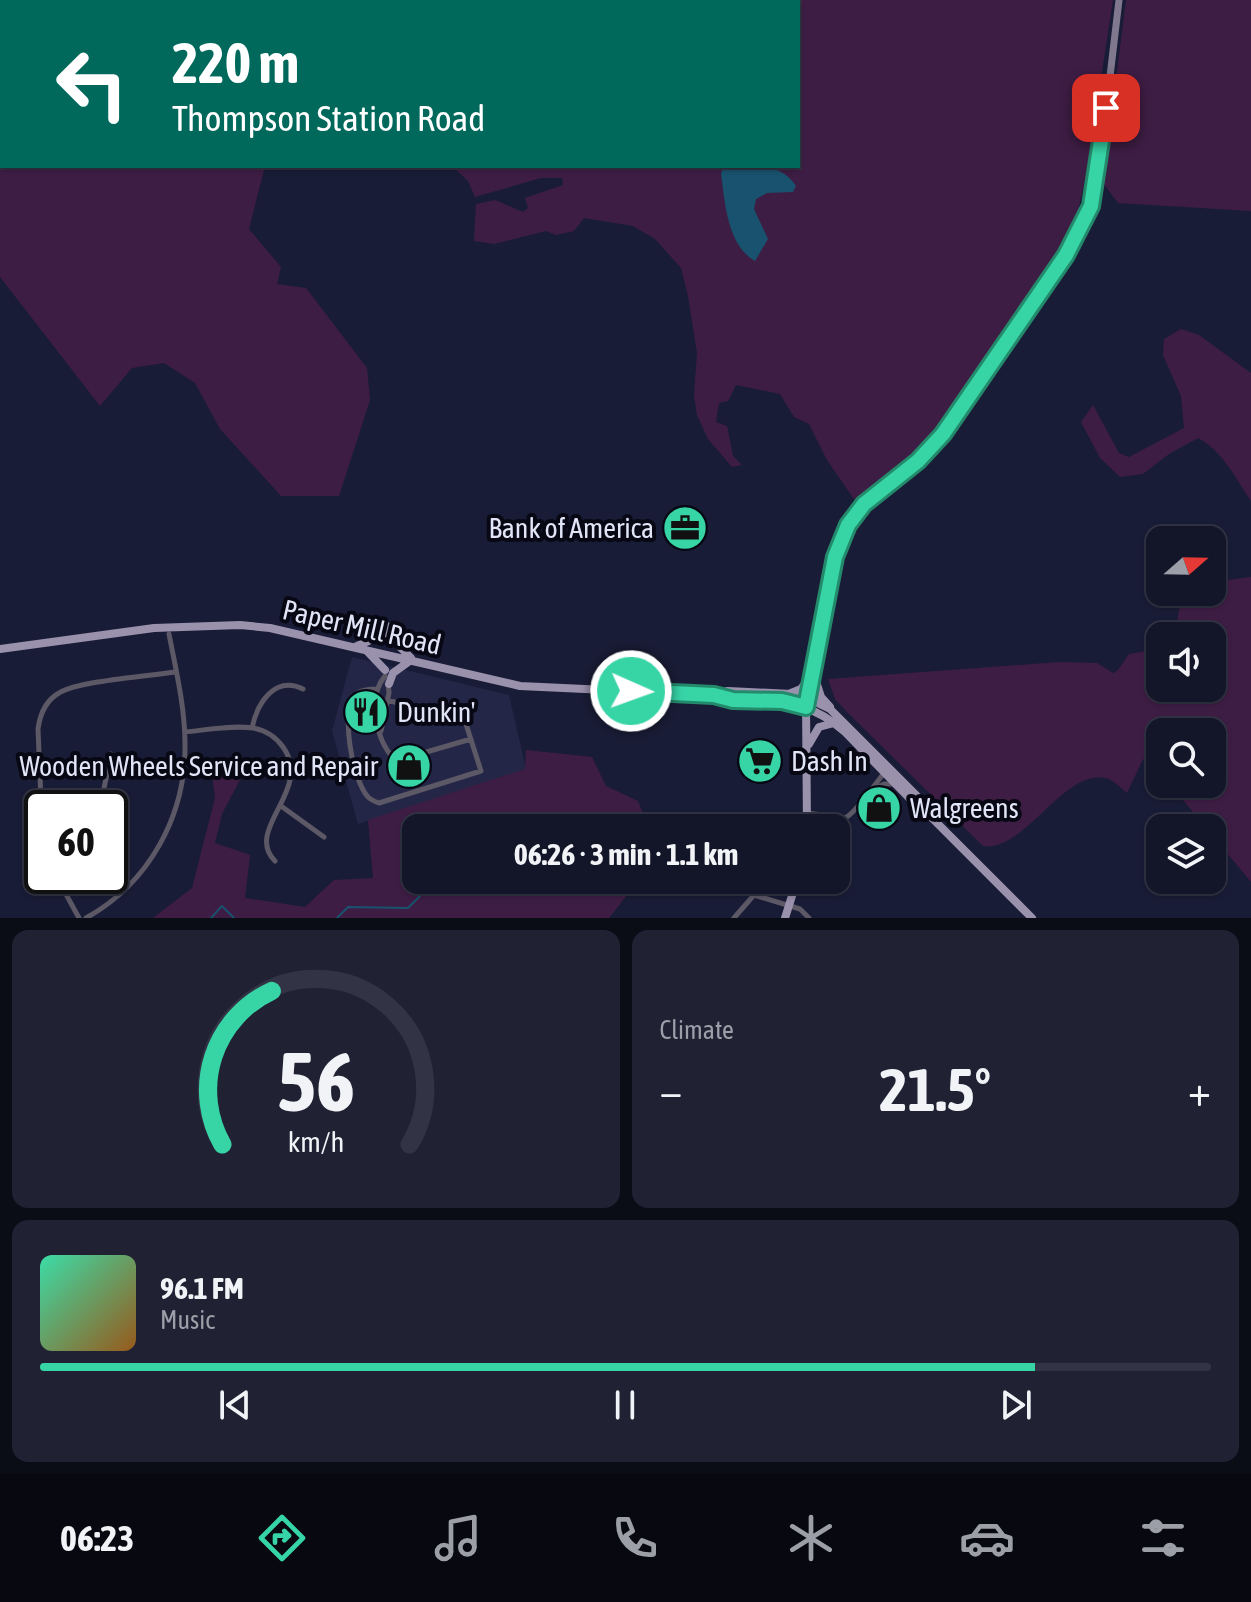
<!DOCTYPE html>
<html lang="en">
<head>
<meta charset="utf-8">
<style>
	:root { --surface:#131528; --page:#202234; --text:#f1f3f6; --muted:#9d9fa8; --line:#323445; --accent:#37d4a6 }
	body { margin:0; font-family:"Asap Condensed",sans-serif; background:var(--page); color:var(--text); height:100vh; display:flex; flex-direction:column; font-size:30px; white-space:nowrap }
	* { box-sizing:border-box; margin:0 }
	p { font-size:26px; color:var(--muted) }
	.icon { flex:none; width:44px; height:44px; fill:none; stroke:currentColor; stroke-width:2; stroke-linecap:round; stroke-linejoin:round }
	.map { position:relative; height:918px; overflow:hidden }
	.drawer { display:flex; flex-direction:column; gap:12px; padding:12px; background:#0a0c16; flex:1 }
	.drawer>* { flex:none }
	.guide { position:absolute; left:0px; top:0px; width:800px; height:168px; box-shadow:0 2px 6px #0004,0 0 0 2px var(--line); background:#00695c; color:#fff; overflow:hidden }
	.needle { width:52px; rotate:70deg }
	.controls { position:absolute; left:1146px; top:526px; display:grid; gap:16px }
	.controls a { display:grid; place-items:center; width:80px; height:80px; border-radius:16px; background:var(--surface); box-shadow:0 2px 6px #0004,0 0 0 2px var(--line); font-size:40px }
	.speed { position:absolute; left:24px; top:790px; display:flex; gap:16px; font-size:40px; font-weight:700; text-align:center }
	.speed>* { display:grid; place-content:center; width:104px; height:104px; border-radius:50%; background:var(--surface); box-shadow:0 2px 6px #0004,0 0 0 2px var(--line); line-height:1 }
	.speed .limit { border:4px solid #111; border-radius:12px; background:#fff; color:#111 }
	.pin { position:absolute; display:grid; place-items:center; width:68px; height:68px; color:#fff; margin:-34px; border-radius:16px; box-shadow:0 4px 12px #0006 }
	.me { position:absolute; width:88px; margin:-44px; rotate:92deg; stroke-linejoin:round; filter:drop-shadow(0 0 6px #0008) }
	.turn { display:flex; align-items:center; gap:28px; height:168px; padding:0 40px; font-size:36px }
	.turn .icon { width:104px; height:104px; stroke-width:2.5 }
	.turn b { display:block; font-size:56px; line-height:68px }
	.big { font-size:60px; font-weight:700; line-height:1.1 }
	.drawer .card { flex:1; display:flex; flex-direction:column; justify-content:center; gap:12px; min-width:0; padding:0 28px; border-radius:16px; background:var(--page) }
	.drawer .dial { align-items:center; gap:0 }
	.dial svg { height:208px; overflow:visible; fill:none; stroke:var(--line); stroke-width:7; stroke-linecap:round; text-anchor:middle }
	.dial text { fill:var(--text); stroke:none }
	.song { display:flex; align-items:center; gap:24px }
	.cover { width:96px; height:96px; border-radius:12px; background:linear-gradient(135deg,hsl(160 70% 55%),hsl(30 70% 35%)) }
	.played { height:8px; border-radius:4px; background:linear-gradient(90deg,var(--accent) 85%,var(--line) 85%) }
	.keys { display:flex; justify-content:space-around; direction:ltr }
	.heat { display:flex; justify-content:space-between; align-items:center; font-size:44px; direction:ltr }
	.drawer .tiles { flex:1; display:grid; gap:12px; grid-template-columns:1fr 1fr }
	.card:last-child { grid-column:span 2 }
	.trip { position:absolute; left:402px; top:814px; width:448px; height:80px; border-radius:16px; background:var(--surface); box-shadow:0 2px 6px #0004,0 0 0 2px var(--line); font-weight:700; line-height:80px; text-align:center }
	.dock { display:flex; height:128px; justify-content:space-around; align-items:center; background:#080810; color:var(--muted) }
	.dock .icon { width:56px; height:56px }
	.dock .active { color:var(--accent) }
	.dock b { font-size:36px; color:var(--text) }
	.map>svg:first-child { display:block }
</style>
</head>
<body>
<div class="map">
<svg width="1251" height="918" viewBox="0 0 1251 918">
	<rect width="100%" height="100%" fill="#191c36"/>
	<path fill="#232646" d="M352 657 509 695 526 769 358 824 332 731Z"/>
	<path fill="#3e1d44" d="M0 0 303 2H2V166H265L249 229 281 267 277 284 306 288 367 368 370 400 339 496H281L220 429 195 383 164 363 132 368 100 406 0 277Z
		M476 0H1113L1086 176 1073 232 930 440 858 505 827 460 809 424 794 417 780 394 736 385 728 401 719 403 716 422 727 426 733 456 742 465 732 467 708 439 697 415 694 396 697 353 688 296 681 268 655 239 633 226 584 218 574 231 556 235 546 231 494 244 474 241 476 204 495 200 523 212 528 208 525 198 563 185 562 178H541L475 197 468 181 452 166H798V2Z
		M1126 0H1251V211L1118 203 1103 183Z
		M1181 329 1199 335 1251 373V501C1236 479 1222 450 1198 438L1169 454 1143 474 1120 477 1100 458 1081 422 1093 405 1119 453 1129 457 1184 428 1181 396 1163 355 1164 339Z
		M1251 577V882L1212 835V828H1207L1169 784H1212V732H1160V773L1143 759 1127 793C1121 788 1113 780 1106 778 1064 768 1024 853 983 846L847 712 835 699 828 679 1060 662 1097 663 1113 673 1118 670 1129 654 1160 649V688H1212V636H1179C1175 623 1179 604 1186 592H1212V582Z
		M526 750 592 757 606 786 638 801 649 828H416V880H639L609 918H153L192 888 215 798 212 773 244 772 222 814 215 843 250 855 245 898 305 907 334 880 373 878 368 820 525 769Z"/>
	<path fill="#19526e" d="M726 166C752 166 781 162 796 186L793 192 767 193 756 199 754 209 768 239 755 261C727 245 725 202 721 174L723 167Z"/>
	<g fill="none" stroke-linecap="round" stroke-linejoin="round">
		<path stroke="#19526e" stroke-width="2" d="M603 0 607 2
			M456 880H459
			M211 918 222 906 234 918
			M337 918 348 907 408 908 436 880"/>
		<path stroke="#5c5866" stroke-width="5" d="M385 676C367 697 376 740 394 759L406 758 471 739
			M377 689C371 689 363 689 358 693 338 708 353 781 368 797 371 800 374 801 379 803L481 771 466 724 461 720 387 700
			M252 728C257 704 274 675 303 689
			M381 731 389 693 388 682
			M185 732C206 730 231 725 253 728 265 730 276 737 283 747 314 790 243 829 275 861
			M873 790 884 784H893
			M281 806 324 837
			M100 808 111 754
			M807 813 838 817
			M42 824 38 729C40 714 45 701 59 693 78 681 149 676 175 672
			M815 828C824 819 834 822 845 818 855 814 876 783 884 773
			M56 876 79 918
			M742 880 754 895 800 909 809 918
			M672 886 678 880
			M86 918C149 883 186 816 185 744 185 708 176 670 169 634
			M734 918 754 895"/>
		<path stroke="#7f788e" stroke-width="7" d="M807 698 835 557 848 525 864 504 918 461 943 434 1066 255 1091 206 1101 153 1119 0"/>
		<path stroke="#9a91ad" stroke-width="8" d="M387 634 411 658
			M355 647 377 637 387 626
			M0 649 154 628 240 625 270 628 520 686 714 695C768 709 796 689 845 732L919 808 931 817 1032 918
			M367 651 385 670
			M813 672 821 697 830 707
			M389 684 393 673 411 660
			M791 693 801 689 813 672
			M715 694 728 691 791 694 807 698 830 709 925 804 931 816
			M806 702 807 828
			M809 744 819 727 834 723
			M785 918 797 880"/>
	</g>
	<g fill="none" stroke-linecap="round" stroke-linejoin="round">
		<g stroke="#248a6c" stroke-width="20">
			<path id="route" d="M631 691 714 695 733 700 782 701 806 707 835 557 848 525 864 504 918 461 943 434 1066 255 1091 206 1106 108"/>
		</g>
		<use href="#route" stroke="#37d4a6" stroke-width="14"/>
	</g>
	<defs>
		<g id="office-disc" transform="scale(2.3)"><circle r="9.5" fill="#37d4a6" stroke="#070813"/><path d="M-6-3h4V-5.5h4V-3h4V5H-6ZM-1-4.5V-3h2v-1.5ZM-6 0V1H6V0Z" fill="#111"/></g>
		<g id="restaurant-disc" transform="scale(2.3)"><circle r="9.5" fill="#37d4a6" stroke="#070813"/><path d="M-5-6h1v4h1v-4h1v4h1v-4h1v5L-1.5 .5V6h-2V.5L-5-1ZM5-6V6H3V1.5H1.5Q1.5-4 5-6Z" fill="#111"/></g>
		<g id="supermarket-disc" transform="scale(2.3)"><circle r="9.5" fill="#37d4a6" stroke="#070813"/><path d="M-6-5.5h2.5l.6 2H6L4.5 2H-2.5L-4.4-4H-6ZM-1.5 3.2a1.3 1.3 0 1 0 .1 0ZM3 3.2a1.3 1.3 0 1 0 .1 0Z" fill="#111"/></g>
		<g id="shop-disc" transform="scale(2.3)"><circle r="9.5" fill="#37d4a6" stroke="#070813"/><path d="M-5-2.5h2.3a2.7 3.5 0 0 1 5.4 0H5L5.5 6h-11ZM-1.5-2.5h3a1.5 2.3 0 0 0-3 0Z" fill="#111"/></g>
	</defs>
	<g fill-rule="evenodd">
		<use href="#office-disc" x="685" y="528"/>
		<use href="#restaurant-disc" x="366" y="712"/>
		<use href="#supermarket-disc" x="760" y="761"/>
		<use href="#shop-disc" x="409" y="766"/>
		<use href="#shop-disc" x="879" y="808"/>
	</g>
	<g text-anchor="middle" stroke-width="8" stroke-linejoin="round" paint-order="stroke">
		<g font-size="28" fill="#e1e5f7" stroke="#070813" text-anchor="start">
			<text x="654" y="538" text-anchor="end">Bank of America</text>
			<text x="397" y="722">Dunkin'</text>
			<text x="791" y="771">Dash In</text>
			<text x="378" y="776" text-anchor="end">Wooden Wheels Service and Repair</text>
			<text x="910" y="818">Walgreens</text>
		</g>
		<g font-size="28" fill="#e1e5f7" stroke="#070813">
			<text transform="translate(362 627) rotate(13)" y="10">Paper Mill Road</text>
		</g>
	</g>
</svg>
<div class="controls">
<a><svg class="needle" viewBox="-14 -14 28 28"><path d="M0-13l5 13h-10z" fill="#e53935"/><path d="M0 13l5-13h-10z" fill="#9d9fa8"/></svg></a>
<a><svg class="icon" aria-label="sound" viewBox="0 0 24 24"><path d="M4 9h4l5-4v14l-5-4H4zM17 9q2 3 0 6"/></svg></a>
<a><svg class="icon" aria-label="search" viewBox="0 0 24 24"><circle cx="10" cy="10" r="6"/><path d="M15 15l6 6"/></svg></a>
<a><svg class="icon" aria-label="layers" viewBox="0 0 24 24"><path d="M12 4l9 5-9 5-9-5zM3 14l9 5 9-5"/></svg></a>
</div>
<div class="speed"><div class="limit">60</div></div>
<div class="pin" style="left:1106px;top:108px;background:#d93025"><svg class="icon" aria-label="arrive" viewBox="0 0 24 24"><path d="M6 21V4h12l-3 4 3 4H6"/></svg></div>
<svg class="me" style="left:631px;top:691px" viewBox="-20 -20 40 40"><circle r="17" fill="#37d4a6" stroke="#fff" stroke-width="3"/><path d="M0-11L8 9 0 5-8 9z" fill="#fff"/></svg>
<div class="trip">06:26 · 3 min · 1.1 km</div>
<div class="guide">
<div class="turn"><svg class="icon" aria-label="left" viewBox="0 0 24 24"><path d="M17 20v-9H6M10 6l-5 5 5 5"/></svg><div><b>220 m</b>Thompson Station Road</div></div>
</div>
</div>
<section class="drawer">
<div class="tiles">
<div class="card dial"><svg viewBox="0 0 100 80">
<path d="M14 69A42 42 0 1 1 86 69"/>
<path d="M14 69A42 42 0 0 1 33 10" stroke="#37d4a6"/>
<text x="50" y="56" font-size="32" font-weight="700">56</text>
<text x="50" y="72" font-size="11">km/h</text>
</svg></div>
<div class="card"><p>Climate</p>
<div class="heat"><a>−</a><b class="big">21.5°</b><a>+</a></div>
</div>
<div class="card">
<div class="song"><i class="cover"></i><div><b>96.1 FM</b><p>Music</p></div></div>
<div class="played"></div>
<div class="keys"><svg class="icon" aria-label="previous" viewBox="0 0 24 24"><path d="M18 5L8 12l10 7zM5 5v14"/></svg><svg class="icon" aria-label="pause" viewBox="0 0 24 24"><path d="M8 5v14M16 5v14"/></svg><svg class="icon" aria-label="next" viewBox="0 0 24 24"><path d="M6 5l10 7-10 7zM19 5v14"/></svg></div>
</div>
</div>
</section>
<nav class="dock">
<b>06:23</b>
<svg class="icon active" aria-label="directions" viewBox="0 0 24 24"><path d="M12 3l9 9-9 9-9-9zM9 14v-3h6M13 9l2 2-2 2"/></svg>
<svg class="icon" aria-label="music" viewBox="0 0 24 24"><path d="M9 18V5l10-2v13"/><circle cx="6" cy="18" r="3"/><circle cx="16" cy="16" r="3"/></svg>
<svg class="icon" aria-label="phone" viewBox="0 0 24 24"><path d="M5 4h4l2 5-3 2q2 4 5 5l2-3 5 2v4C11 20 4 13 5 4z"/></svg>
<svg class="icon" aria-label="climate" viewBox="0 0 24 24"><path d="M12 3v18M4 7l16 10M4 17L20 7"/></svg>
<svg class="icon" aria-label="car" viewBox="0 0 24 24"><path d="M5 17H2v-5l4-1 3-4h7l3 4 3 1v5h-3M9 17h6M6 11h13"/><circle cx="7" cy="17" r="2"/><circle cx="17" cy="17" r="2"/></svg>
<svg class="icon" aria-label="filters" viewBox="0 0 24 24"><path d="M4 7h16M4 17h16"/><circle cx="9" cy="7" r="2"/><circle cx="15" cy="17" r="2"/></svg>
</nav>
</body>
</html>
